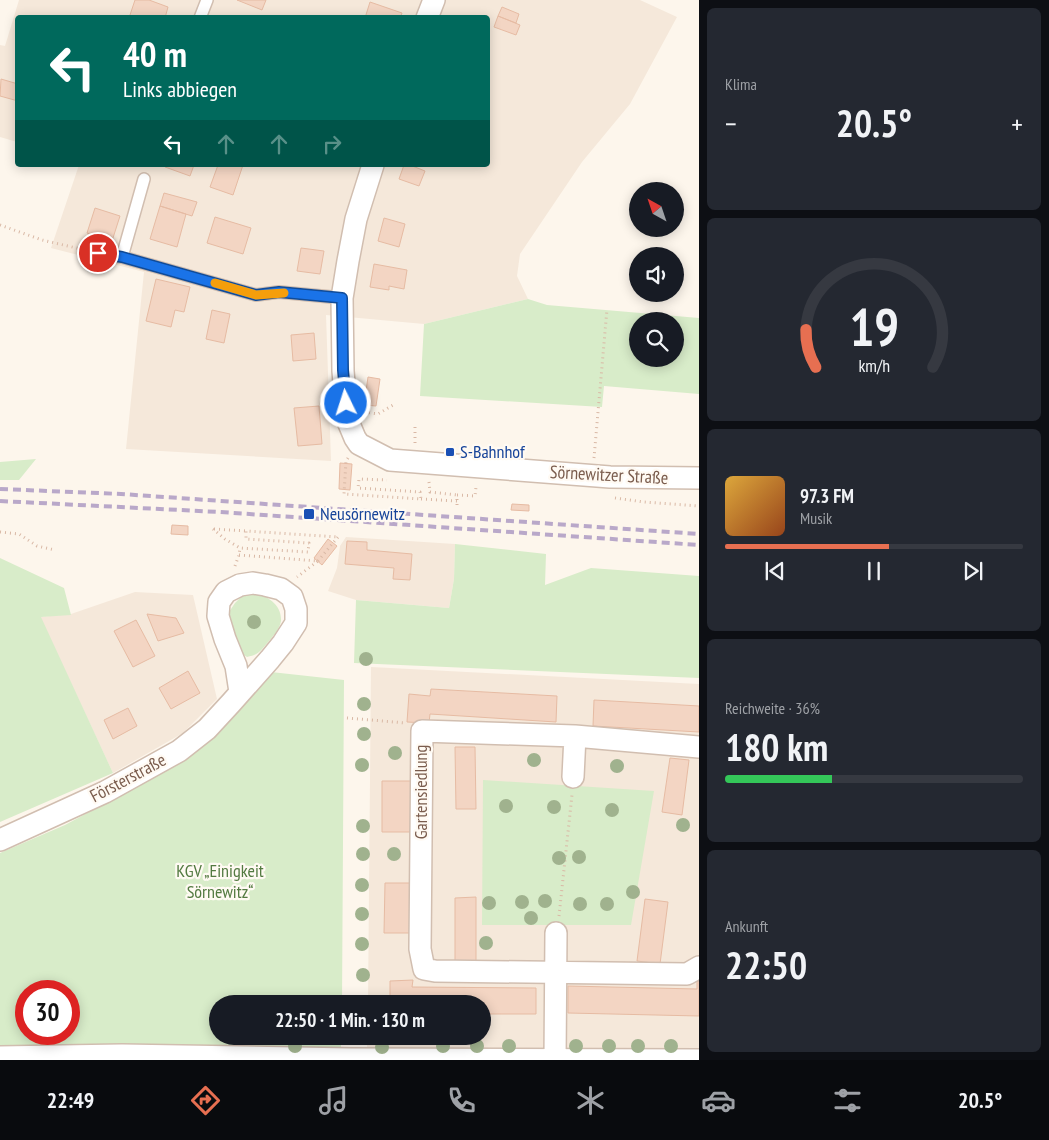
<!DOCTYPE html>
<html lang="de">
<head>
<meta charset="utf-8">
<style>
	:root { --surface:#171b24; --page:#242831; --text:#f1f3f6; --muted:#9ea1a6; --line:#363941; --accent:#e76f51 }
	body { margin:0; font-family:"PT Sans Narrow",sans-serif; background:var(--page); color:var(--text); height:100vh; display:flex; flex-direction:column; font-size:19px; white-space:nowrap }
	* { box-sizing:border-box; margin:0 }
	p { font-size:16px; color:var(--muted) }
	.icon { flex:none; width:28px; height:28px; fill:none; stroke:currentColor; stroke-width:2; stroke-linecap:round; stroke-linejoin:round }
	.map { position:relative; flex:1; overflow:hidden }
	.details { display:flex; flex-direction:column; gap:8px; padding:8px; background:#0d0f14; width:350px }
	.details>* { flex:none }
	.banner { position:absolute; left:15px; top:15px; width:475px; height:152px; border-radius:5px; box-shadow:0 2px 12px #0003; background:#00695c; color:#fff; overflow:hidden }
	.needle { width:32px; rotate:320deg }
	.controls { position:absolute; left:629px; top:182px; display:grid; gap:10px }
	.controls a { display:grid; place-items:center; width:55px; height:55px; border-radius:50%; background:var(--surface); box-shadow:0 2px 12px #0003; font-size:25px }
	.speed { position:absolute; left:15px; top:980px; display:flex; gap:10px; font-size:25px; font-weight:700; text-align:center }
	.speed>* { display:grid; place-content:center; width:65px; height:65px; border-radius:50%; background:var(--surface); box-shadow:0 2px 12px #0003; line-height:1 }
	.speed .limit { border:8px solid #d22; background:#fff; color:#111 }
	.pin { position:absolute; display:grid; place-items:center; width:42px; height:42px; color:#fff; margin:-21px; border:2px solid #fff; border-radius:50%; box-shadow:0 1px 5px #0007 }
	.me { position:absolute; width:55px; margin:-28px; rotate:356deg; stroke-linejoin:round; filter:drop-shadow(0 0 4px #0008) }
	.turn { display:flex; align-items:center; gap:18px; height:105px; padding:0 25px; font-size:22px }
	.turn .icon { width:65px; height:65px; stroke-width:2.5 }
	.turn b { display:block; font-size:35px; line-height:42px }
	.lanes { display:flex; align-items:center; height:48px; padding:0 25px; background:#0003; justify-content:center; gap:25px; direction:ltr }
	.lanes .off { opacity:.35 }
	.big { font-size:38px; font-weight:800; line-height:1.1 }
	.details .tile { flex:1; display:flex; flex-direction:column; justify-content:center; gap:8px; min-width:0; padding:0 18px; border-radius:8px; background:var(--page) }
	.details .dial { align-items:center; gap:0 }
	.dial svg { height:130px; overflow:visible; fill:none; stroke:var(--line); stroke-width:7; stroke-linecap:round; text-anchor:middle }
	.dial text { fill:var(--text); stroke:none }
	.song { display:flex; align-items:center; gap:15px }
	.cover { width:60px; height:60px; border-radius:8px; background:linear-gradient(135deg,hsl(40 70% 55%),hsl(20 70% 35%)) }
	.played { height:5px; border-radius:2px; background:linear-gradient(90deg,var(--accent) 55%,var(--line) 55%) }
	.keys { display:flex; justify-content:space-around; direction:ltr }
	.heat { display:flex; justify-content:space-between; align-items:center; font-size:28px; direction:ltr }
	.charge { height:8px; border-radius:4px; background:linear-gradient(90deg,#34c759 36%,var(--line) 0) }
	.trip { position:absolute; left:209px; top:995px; width:282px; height:50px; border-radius:25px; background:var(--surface); box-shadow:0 2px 12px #0003; font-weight:800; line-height:50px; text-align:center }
	.dock { display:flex; height:80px; justify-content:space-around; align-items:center; background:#090b0e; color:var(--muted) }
	.dock .icon { width:35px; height:35px }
	.dock .on { color:var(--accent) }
	.dock b { font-size:22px; color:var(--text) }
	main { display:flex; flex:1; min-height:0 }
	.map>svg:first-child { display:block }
</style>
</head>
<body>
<main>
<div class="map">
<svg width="699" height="1060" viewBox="0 0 699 1060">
	<rect width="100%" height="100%" fill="#fdf6ec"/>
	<path fill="#f5e8da" d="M19 0H640L677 17 630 104 582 162 520 254 517 276 528 299 424 324 326 315 331 461 126 449 144 272 51 248 79 165H488V18H18L17 142 0 137V45L5 46Z
		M346 537 455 544 454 579 449 608 356 600 328 591 337 568 340 546Z
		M135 592 193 595 217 699 183 733 113 773 40 617 71 614Z
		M371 667 699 684V1060L367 1051V1036H482V1004H368Z"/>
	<path fill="#d8ecc9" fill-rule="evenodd" d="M528 299 547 305 699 318V394L604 386 602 407 420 396 424 324ZM638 321H675V359H638Z
		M36 459 19 480H0V462Z
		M455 544 546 554 545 585 591 568 699 576V678L354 663 356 600 449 608 454 579Z
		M0 558 64 588 71 615 41 617 113 773 0 822Z
		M252 593C266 595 282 604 281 621 280 628 274 635 269 641 261 650 259 655 247 657L241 653 228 623 229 612 235 603 242 596Z
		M271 672 344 680 342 1004H218V1036H341V1050L0 1051V853L65 825 158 775 221 728ZM26 991H69V1034H26Z
		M483 780 654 791 631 925H482Z"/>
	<path fill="#f3d5c3" stroke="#e6bba3" d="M135 0H149L168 7 165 18H129Z
		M237 0H266L262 10Z
		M370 2 402 13 400 18H365Z
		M502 7 519 14 516 23 498 16Z
		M498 16 520 25 516 35 494 27Z
		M1 79 18 84V101L0 96Z
		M166 165H194L190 176 165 167Z
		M218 165H243L233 195 210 187Z
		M404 165H410L425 171 419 186 399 179Z
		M164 193 197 202 192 216 160 206Z
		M160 206 186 214 177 247 150 239Z
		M95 208 120 216 112 241 87 233Z
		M215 217 251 228 243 254 207 243Z
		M384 218 405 224 399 247 378 241Z
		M301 248 324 251 320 274 297 271Z
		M374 264 407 270 404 289 389 286V290L370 287Z
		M156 279 190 287 184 312 175 310 171 327 146 321Z
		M212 310 230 314 224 343 206 339Z
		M314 333 316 359 293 361 291 335Z
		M368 377 380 379 376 406 364 405Z
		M319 406 322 444 298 446 294 408Z
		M340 463 352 464 350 490 339 489Z
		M512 504 529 505V511L511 510Z
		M172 525 188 526V535L171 534Z
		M328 539 337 546 322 565 314 558Z
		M347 541 367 542V550L412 554 410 580 393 579 394 568 345 564Z
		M147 614 176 618 184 633 158 641Z
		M136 620 155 656 133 667 114 631Z
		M188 671 200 693 171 709 159 688Z
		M431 689 557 696 556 722 430 714 429 723 407 722 409 694 430 696Z
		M594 700 699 706V732L593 726Z
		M128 708 137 726 113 739 104 720Z
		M455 747H475L476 809H456Z
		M670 758 689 760 682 815 662 812Z
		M382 781H411V832H382Z
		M385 883H410V933H384Z
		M476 897V961H455V898Z
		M645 899 668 902 660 964 637 961Z
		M413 980 412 987 536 988V1014H482V1004H390V981Z
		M697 981H699V1016L568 1013V986L697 989Z"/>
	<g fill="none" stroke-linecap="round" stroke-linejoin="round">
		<g stroke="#d1beb0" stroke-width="14">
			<path id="service" d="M200 18 207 0
				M144 179 122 257 256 295 279 292 342 298
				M98 253 122 257"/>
		</g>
		<g stroke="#d1beb0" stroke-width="24">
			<path id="minor" d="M427 18 434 0
				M373 165 356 219 348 261 342 298 343 371 347 419 355 438 359 444 390 460 610 477 699 478
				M699 747 575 736 422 731 420 949 424 969 435 971 687 974 699 967
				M573 777 575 736
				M0 840 105 792 179 751 207 729 231 703 270 659 283 643 296 623V609L292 597 281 589 265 585 253 583 240 585 226 592 219 602 218 616 225 639 236 666 240 692
				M0 1057 122 1055 350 1059 699 1060
				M555 1060 556 933"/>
		</g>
		<path stroke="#d9b8a5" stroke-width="3" stroke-dasharray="1 4" stroke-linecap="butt" d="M0 225 42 240 85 250
			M364 412 378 414 393 405
			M415 443V424
			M348 458 346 461 344 494 421 499 420 492 358 488 359 479 387 480
			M594 458 607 309
			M429 482 430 492 457 495
			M615 498 644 502 699 506
			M421 499 457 501
			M457 505V495L475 496 476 487H475
			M213 529 225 539 240 548 308 552 309 543 246 539V531L338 537
			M214 529 246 531
			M0 532 19 534 37 546 55 550
			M239 555 318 561 297 577
			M318 561 338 537
			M235 566 239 555 240 548
			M347 718 406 723
			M559 916 572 795"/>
		<use href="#service" stroke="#fff" stroke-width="11"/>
		<use href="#minor" stroke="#fff" stroke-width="21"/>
		<path stroke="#b9a8c9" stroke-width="4" stroke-dasharray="8 5" stroke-linecap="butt" d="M0 489 121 494 699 534
			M0 501 220 512 699 545"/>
	</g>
	<g fill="#a0b28e">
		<circle cx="254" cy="622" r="7"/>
		<circle cx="366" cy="659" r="7"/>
		<circle cx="364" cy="704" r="7"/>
		<circle cx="364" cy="734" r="7"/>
		<circle cx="395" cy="753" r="7"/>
		<circle cx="534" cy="760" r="7"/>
		<circle cx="362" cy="765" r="7"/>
		<circle cx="617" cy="766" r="7"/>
		<circle cx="506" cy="806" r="7"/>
		<circle cx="554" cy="807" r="7"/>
		<circle cx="612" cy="810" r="7"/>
		<circle cx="683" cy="825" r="7"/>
		<circle cx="363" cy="826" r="7"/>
		<circle cx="363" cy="854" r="7"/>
		<circle cx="394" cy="854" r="7"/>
		<circle cx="579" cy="857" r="7"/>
		<circle cx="559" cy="858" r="7"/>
		<circle cx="362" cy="885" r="7"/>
		<circle cx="633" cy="892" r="7"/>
		<circle cx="545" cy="901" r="7"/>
		<circle cx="522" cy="902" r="7"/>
		<circle cx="489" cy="903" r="7"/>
		<circle cx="580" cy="904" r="7"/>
		<circle cx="607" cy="904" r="7"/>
		<circle cx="362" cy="914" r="7"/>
		<circle cx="531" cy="918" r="7"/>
		<circle cx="486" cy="943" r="7"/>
		<circle cx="362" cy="944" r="7"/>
		<circle cx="363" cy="975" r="7"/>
		<circle cx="295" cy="1046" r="7"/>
		<circle cx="443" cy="1046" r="7"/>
		<circle cx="477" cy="1046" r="7"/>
		<circle cx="509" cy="1046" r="7"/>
		<circle cx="576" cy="1046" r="7"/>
		<circle cx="609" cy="1046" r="7"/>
		<circle cx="638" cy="1046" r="7"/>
		<circle cx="671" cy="1046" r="7"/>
		<circle cx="382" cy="1047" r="7"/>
	</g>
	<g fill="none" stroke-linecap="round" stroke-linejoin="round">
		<g stroke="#114b97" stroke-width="12">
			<path id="route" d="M98 253 122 257 256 295 279 292 342 298 343 370 346 403"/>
		</g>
		<use href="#route" stroke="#1a73e8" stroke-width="9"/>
		<path stroke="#f59e0b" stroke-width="9" d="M215 283 256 295 284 293"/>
	</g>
	<g fill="#1a4fb4" stroke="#fffaf3" stroke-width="2">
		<rect x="445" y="447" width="10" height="10" rx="2.5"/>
		<rect x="303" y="508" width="12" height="12" rx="2.5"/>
	</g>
	<g text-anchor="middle" stroke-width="4.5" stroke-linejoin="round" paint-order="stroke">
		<g font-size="18" fill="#164399" stroke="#fffaf3" text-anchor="start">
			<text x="460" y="458">S-Bahnhof</text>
			<text x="320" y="520">Neusörnewitz</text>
		</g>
		<g font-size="18" fill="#7a5c4d" stroke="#fffaf3">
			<text transform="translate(609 475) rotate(3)" y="6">Sörnewitzer Straße</text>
			<text transform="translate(128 778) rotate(-28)" y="6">Försterstraße</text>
			<text transform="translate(421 792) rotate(-90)" y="6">Gartensiedlung</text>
		</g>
		<g font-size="18" fill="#537a41" stroke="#fffaf3">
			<text x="220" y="877">KGV „Einigkeit<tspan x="220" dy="21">Sörnewitz“</tspan></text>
		</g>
	</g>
</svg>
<div class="controls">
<a><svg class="needle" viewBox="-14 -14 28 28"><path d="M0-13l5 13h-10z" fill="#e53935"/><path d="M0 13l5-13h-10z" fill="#9ea1a6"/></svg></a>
<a><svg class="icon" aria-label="sound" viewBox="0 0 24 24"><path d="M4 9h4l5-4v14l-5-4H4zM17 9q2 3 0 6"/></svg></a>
<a><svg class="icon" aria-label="search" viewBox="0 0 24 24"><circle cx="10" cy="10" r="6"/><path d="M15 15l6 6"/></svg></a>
</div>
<div class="speed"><div class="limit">30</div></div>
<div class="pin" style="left:98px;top:253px;background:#d93025"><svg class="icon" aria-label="arrive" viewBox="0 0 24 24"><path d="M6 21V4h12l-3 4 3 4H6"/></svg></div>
<svg class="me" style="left:346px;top:403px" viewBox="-20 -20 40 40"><circle r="17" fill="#1a73e8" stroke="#fff" stroke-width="3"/><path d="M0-11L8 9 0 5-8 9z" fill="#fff"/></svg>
<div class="trip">22:50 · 1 Min. · 130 m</div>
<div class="banner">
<div class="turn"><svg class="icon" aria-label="left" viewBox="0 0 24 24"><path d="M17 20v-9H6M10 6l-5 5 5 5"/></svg><div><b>40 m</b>Links abbiegen</div></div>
<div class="lanes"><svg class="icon" aria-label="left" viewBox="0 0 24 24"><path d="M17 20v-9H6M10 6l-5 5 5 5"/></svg><svg class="icon off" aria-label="ahead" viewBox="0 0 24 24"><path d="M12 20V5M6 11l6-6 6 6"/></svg><svg class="icon off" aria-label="ahead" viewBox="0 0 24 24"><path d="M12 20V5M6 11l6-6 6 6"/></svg><svg class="icon off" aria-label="right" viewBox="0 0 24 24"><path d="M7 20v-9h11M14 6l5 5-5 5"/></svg></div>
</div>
</div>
<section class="details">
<div class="tile"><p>Klima</p>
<div class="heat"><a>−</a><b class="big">20.5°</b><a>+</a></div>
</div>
<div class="tile dial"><svg viewBox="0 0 100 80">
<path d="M14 69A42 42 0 1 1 86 69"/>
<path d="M14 69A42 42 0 0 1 8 46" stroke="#e76f51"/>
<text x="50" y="56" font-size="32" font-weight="700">19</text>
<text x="50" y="72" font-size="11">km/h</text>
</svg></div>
<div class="tile">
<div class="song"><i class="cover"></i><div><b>97.3 FM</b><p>Musik</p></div></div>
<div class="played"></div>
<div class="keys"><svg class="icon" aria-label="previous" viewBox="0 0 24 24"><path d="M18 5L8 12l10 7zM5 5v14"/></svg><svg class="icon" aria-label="pause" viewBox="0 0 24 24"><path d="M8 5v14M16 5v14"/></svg><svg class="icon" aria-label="next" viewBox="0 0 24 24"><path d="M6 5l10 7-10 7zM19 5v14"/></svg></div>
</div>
<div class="tile"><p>Reichweite · 36%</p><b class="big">180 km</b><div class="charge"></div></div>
<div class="tile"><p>Ankunft</p><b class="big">22:50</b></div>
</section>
</main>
<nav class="dock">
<b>22:49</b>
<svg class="icon on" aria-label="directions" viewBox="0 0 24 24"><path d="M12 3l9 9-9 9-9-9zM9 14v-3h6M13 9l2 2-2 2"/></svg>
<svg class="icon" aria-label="music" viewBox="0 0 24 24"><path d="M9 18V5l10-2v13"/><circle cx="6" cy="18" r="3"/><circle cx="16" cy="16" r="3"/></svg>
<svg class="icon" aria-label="phone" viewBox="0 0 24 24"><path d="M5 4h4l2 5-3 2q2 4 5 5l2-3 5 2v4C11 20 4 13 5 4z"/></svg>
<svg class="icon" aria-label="climate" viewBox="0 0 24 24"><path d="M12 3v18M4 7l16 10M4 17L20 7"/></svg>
<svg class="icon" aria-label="car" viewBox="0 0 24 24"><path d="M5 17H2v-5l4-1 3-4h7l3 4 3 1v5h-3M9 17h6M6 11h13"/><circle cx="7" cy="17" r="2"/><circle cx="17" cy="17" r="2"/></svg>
<svg class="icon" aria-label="filters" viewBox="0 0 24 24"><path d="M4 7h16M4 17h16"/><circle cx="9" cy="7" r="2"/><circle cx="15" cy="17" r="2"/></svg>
<b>20.5°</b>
</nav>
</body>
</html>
